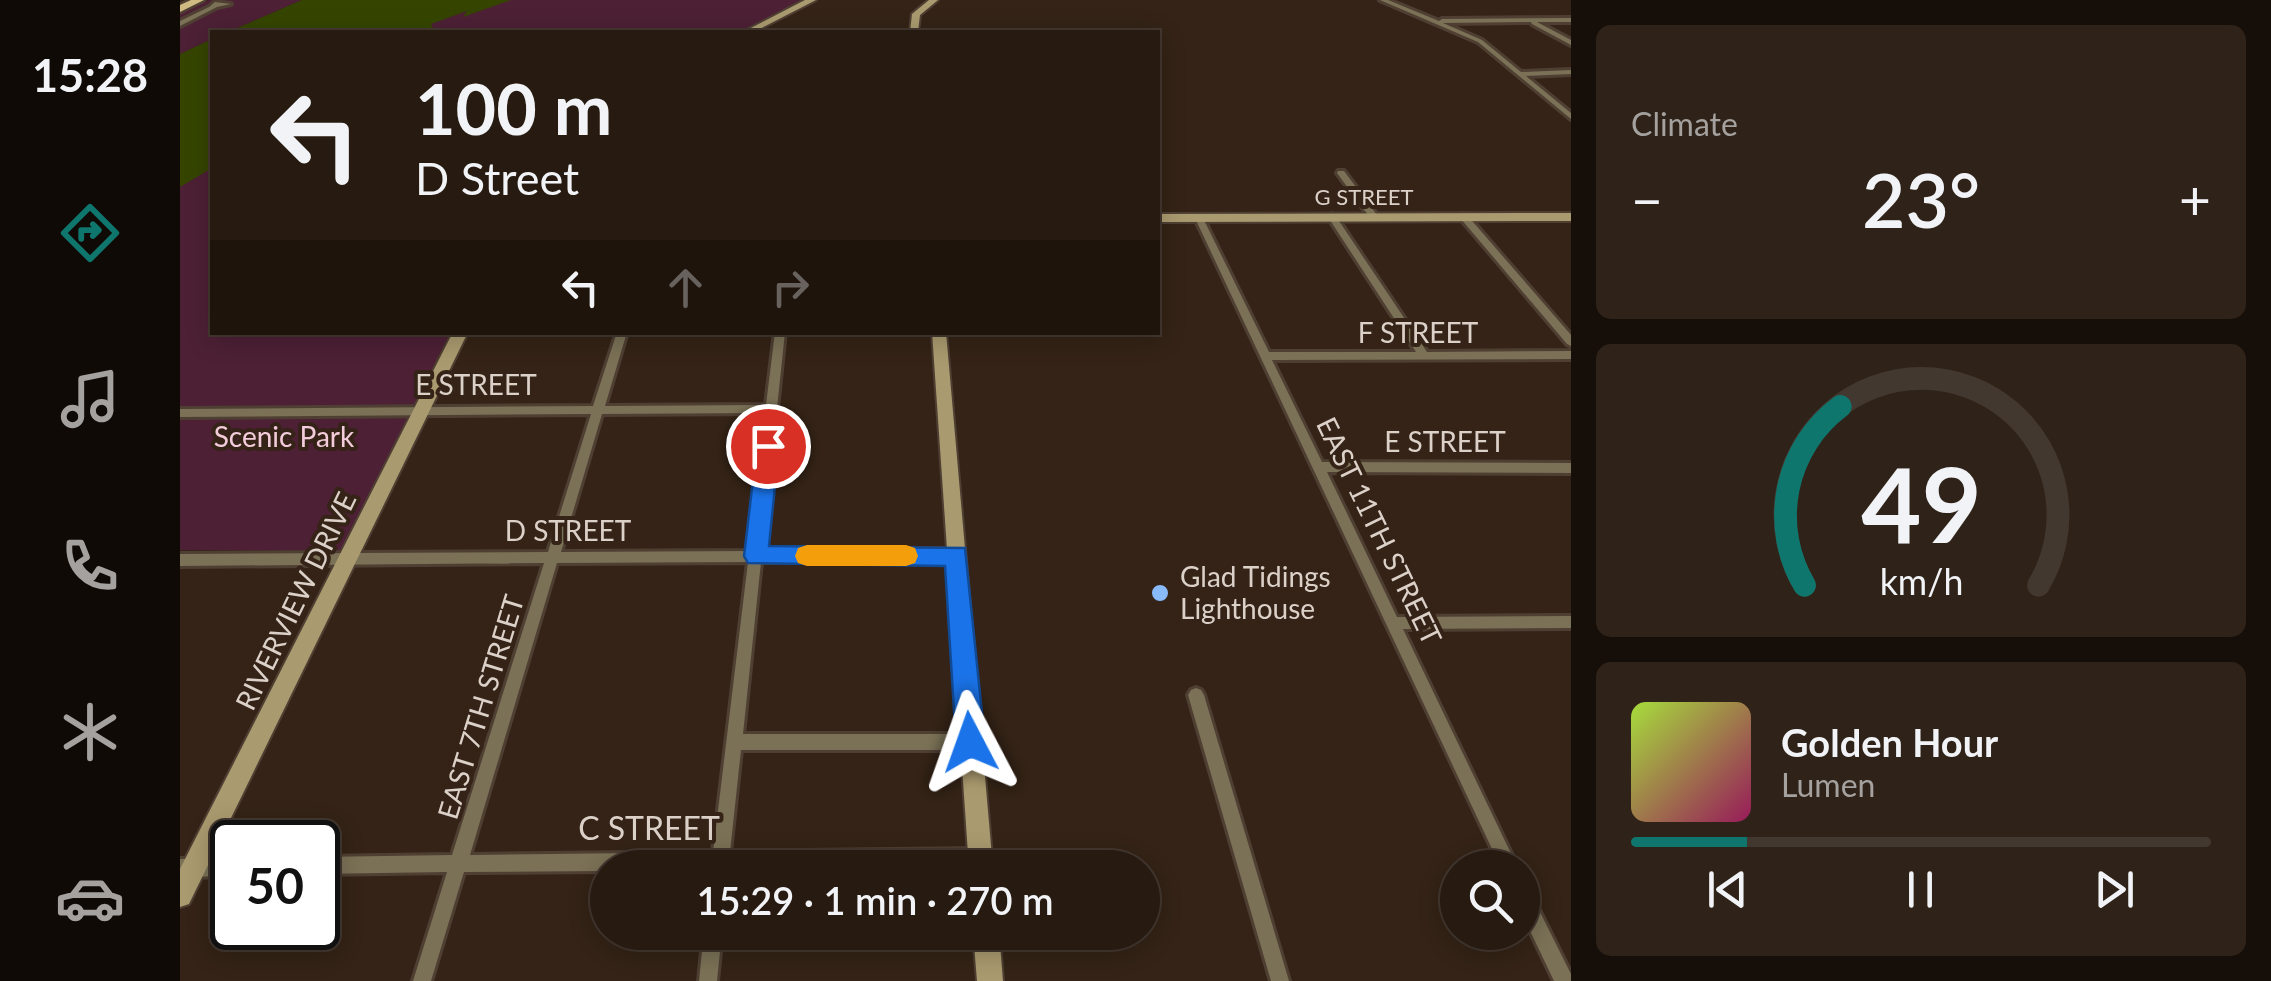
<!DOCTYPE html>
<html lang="en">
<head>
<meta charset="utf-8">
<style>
	:root { --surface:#271a10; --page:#2f2319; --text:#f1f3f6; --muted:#a4a19f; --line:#433830; --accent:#0f766e }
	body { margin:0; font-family:Lato,sans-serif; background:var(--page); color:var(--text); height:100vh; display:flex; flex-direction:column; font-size:38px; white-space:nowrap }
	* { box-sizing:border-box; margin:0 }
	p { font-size:32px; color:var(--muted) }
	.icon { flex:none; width:55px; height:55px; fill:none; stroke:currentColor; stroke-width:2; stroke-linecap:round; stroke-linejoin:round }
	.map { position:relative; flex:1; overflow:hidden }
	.details { display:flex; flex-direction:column; gap:25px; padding:25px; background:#150e09; width:700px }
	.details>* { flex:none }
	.hud { position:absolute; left:30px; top:30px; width:950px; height:305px; border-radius:0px; box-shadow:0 5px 25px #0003,0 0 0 2px var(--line); background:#271a10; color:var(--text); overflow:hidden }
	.fabs { position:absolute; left:1260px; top:850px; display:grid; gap:20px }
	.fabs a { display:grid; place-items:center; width:100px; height:100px; border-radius:50%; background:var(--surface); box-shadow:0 5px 25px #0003,0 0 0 2px var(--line); font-size:50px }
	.speed { position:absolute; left:30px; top:820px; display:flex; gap:20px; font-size:50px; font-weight:700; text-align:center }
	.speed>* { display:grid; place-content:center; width:130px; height:130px; border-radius:50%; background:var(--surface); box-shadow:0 5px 25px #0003,0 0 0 2px var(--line); line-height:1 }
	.speed .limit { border:5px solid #111; border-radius:15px; background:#fff; color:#111 }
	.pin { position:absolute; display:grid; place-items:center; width:85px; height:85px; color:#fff; margin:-42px; border:5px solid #fff; border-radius:50%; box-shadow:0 2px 10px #0007 }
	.me { position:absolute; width:110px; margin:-55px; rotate:356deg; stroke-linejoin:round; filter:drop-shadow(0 0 8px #0008) }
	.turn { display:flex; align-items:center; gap:35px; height:210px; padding:0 40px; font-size:45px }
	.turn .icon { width:130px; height:130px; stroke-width:2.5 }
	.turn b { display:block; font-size:70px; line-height:85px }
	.lanes { display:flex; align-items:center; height:95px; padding:0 40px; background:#0003; justify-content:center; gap:50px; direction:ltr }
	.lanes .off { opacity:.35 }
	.big { font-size:75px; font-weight:600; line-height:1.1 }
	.details .tile { flex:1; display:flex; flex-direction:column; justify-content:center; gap:15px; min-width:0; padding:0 35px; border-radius:15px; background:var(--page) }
	.details .dial { align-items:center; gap:0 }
	.dial svg { height:260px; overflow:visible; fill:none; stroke:var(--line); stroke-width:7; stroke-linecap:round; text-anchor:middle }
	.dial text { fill:var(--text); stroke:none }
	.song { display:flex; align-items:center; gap:30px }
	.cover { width:120px; height:120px; border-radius:15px; background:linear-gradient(135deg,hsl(80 70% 55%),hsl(330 70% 35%)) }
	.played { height:10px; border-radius:5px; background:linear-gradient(90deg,var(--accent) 20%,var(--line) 20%) }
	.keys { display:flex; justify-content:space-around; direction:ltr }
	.heat { display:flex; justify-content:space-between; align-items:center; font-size:55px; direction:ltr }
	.trip { position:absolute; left:410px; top:850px; width:570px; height:100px; border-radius:50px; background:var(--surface); box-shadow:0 5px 25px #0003,0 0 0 2px var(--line); font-weight:600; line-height:100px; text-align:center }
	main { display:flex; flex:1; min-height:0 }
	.menu { display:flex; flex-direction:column; width:180px; justify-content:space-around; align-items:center; background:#100a06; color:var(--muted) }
	.menu .icon { width:70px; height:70px }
	.menu .on { color:var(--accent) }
	.menu b { font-size:45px; color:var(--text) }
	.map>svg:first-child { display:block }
</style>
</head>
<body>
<main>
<nav class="menu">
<b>15:28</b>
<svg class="icon on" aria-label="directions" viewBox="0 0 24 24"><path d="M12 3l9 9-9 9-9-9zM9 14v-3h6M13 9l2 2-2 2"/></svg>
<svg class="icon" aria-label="music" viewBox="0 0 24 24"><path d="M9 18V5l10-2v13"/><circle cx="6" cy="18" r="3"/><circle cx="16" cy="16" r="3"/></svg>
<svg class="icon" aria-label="phone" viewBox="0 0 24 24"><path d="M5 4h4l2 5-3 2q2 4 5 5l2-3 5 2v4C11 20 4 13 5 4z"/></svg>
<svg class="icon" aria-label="climate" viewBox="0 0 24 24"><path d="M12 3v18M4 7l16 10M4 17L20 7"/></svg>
<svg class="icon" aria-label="car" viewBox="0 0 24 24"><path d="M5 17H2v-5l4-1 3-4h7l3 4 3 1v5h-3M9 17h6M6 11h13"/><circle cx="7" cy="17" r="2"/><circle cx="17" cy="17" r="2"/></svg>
</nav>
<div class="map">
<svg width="1391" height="981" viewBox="0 0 1391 981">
	<rect width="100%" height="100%" fill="#342316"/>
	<path fill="#4d2035" d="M29 0H122L48 32H32V39L0 54V14Z
		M289 0H623L560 32H207Z
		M32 138V332L270 333 161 551 0 550V159Z"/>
	<path fill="#354500" d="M122 0H331L283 17 287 11 251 24 255 32H48Z
		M32 39V168L0 187V54Z"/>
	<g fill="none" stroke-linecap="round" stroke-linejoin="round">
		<g stroke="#4f3f33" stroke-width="6">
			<path id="minor" d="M1200 0H1208L1259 21 1262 19 1391 18V22H1357L1391 40V45L1352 24 1351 22 1263 23 1302 40 1341 72 1391 70V74L1346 76 1391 113V119L1298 42Z
				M35 2 51 4 37 7 0 26V21L29 7Z
				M1158 171H1164L1197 215V219H1191L1157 173Z
				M1152 214 1155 215 1247 352 1391 351V359L1092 360 1142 462 1391 463V473L1147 472 1217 617 1391 616V628L1223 629 1338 868H1321L1015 218 1019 215 1023 218 1089 352H1236L1148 217Z
				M1284 214 1287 215 1391 335V346L1387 344 1281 219V215Z
				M437 332H447L425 406 586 405 595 332H605L582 551 776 549 781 551 783 555 781 559 776 561 581 562 563 734H790L796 736 798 742 796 748 790 750H561L550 852 800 849 806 852 809 858 806 864 800 867 428 868V871L284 872 251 981H233L267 872 138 874V857L272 855 364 563 0 566V554L368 552 411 414 0 417V409L413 406ZM585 413 569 551 381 552 422 414ZM568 562 533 852 290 855 377 563Z
				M1016 688 1021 690 1024 695 1109 981H1091L1008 695 1011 690Z
				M52 858V876L0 877V859Z
				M1342 885 1348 888 1391 974V981H1374L1342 914Z
				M524 932H542L537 981H519Z"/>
		</g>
		<g stroke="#4f3f33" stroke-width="4">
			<path id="secondary" d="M625 0H636L574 32H563Z
				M749 0H758L740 15 738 32H730L732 14Z
				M1391 213V221L978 222V214Z
				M273 332H288L9 904 0 907V869Z
				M752 332H766L813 868H789Z
				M793 932H819L823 981H797Z"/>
		</g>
		<g stroke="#4f3f33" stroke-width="5">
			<path id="primary" d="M11 0H24L0 12V5Z"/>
		</g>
		<use href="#minor" fill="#7a7156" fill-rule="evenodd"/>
		<use href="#secondary" fill="#aa9a6f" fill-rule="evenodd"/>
		<use href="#primary" fill="#cfbb82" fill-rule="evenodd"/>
	</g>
	<path fill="#1a73e8" stroke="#114b97" stroke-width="2.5" d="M588 438 599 446 589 546 785 548 805 742 801 752 790 756 780 752 776 742 765 566 568 563 564 556 577 446Z"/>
	<path fill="#f59e0b" d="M627 545H726L735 548 738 556 735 563 726 566H627L618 563 615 556 618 548Z"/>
	<circle fill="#89bafc" stroke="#342316" stroke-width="4" cx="980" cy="593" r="10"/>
	<g text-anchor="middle" stroke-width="8" stroke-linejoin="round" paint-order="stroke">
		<g font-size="22" fill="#dcd1c9" stroke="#342316">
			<text x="1184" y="205">G STREET</text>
		</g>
		<g font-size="28" fill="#dcd1c9" stroke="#342316">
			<text x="1238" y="343">F STREET</text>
			<text x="296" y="395">E STREET</text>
			<text x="1265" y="452">E STREET</text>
			<text x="388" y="541">D STREET</text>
			<text transform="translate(1199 531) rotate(64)" y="10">EAST 11TH STREET</text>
			<text transform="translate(116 601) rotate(-64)" y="10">RIVERVIEW DRIVE</text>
			<text transform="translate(301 707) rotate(-73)" y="10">EAST 7TH STREET</text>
		</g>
		<g font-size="28" fill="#f3ccdb" stroke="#342316">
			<text x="104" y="447">Scenic Park</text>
		</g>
		<g font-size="28" fill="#dcd1c9" stroke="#342316" text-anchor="start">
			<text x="1000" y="587">Glad Tidings<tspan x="1000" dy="32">Lighthouse</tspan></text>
		</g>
		<g font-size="32" fill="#dcd1c9" stroke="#342316">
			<text x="469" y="840">C STREET</text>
		</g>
	</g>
</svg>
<div class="fabs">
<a><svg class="icon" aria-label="search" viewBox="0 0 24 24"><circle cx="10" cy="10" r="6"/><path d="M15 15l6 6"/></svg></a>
</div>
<div class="speed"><div class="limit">50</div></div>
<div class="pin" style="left:588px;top:446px;background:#d93025"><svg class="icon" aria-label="arrive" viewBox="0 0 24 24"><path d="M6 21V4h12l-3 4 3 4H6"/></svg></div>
<svg class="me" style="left:790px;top:742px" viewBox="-20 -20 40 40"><path d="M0-17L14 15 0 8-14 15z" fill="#1a73e8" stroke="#fff" stroke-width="4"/></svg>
<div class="trip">15:29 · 1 min · 270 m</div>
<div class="hud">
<div class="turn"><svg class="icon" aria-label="left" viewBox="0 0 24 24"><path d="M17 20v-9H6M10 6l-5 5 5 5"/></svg><div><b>100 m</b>D Street</div></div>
<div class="lanes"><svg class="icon" aria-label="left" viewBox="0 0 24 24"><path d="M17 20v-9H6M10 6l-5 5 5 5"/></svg><svg class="icon off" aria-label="ahead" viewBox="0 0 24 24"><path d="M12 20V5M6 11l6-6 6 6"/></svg><svg class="icon off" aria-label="right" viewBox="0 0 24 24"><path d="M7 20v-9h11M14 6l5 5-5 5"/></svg></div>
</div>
</div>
<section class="details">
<div class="tile"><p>Climate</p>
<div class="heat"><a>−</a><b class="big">23°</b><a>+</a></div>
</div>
<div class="tile dial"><svg viewBox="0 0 100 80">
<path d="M14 69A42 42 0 1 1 86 69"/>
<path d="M14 69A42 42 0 0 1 25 14" stroke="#0f766e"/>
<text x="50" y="56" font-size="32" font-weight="700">49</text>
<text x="50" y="72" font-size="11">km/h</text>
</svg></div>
<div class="tile">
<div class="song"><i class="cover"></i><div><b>Golden Hour</b><p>Lumen</p></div></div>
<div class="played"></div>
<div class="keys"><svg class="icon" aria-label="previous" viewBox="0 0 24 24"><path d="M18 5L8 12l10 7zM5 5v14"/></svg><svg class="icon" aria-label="pause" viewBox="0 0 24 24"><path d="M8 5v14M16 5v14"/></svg><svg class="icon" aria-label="next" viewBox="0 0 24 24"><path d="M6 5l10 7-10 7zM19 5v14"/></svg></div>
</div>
</section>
</main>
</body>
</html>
